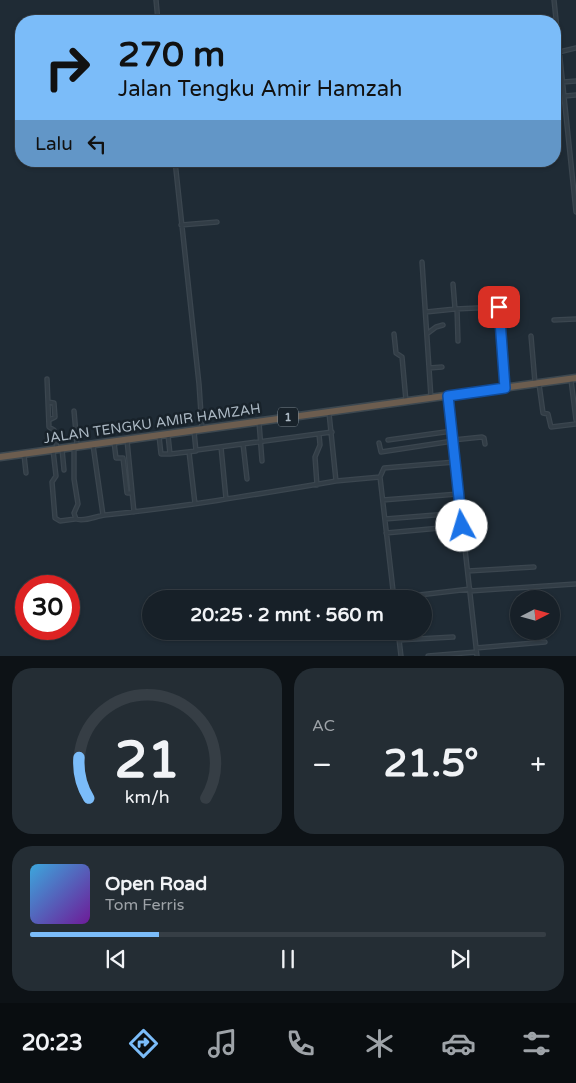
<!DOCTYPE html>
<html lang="id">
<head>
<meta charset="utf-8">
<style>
	:root { --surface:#172028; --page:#242d34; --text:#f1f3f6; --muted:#9ea3a8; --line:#363e45; --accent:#7bbcf9 }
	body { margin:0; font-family:"Varela Round",sans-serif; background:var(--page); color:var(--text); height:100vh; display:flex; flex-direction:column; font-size:19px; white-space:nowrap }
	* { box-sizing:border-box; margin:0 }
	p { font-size:16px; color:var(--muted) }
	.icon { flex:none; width:28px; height:28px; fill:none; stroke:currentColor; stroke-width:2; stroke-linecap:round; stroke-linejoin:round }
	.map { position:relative; height:656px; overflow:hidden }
	.details { display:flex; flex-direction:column; gap:12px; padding:12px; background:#0d1216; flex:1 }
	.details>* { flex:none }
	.top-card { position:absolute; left:15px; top:15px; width:546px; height:152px; border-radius:20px; box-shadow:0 1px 4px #0004,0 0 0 1px var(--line); background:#7bbcf9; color:#111; overflow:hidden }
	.needle { width:32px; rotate:84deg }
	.fabs { position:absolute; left:510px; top:590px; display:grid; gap:10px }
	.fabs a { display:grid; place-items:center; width:50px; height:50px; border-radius:50%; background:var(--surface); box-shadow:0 1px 4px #0004,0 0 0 1px var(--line); font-size:25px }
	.speed { position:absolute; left:15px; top:575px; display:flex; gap:10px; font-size:25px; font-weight:700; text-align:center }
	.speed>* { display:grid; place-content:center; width:65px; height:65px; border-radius:50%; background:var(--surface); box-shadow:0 1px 4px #0004,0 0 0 1px var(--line); line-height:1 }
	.speed .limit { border:8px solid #d22; background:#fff; color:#111 }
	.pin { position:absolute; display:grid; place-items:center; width:42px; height:42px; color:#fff; margin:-21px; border-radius:10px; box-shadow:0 2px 8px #0006 }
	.me { position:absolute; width:55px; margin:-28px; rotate:354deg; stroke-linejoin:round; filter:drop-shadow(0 0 4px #0008) }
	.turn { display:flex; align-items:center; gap:18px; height:105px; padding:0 20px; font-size:22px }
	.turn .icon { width:65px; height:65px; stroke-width:2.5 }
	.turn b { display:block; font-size:35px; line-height:42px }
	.then { display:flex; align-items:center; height:48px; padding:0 20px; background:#0003; gap:10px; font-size:19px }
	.big { font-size:38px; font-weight:700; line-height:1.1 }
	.details .card { flex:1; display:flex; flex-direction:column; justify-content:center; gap:8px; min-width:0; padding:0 18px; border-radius:20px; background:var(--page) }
	.details .dial { align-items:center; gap:0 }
	.dial svg { height:130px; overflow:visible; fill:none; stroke:var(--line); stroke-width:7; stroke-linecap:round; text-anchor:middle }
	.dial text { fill:var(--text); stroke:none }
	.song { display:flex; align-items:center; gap:15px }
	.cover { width:60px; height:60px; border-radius:8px; background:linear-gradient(135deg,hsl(200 70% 55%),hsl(280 70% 35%)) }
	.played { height:5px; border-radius:2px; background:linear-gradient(90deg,var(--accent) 25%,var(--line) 25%) }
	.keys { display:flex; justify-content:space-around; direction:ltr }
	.heat { display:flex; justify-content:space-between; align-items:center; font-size:28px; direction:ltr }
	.details .tiles { flex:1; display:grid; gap:12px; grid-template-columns:1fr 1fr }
	.card:last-child { grid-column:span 2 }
	.trip { position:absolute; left:142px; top:590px; width:290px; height:50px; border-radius:25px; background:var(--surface); box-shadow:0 1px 4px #0004,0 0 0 1px var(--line); font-weight:700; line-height:50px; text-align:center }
	.tab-bar { display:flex; height:80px; justify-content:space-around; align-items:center; background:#090d10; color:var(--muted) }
	.tab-bar .icon { width:35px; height:35px }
	.tab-bar .selected { color:var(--accent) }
	.tab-bar b { font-size:22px; color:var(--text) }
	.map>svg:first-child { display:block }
</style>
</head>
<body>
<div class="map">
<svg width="576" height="656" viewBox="0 0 576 656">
	<rect width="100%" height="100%" fill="#1f2b35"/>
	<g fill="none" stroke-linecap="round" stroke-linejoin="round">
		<g stroke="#3b464f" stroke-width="5.5">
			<path id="street" d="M156 0 158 21
				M554 0 576 212
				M555 53 576 48
				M563 82 576 81
				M565 96 576 95
				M175 161 199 384 202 429
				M181 225 217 222
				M422 262 431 398
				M453 284 455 309 499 307 505 388
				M457 309 458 341
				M426 312 455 309
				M554 320 576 319
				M428 333 436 327 443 325
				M394 334 396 353 402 357 406 401
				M531 336 535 383
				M429 368 442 367
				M47 379 49 427 54 430 57 449
				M571 380 576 420
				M539 384 543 413 548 414 551 427 576 424
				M448 397 477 656
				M48 402 54 403 55 417 49 420
				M74 411 77 445
				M329 413 336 481 380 477 394 599
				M259 422 262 461
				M168 435 170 454 196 451 194 431
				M159 436 161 454H170
				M127 440 134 512
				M388 440 452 431
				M453 440 482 437 484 438 485 444
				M114 442 116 458H123L127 493H132
				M379 443 381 452 453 441
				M243 444 247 479
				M93 445 103 515
				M74 447V479L78 504 74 513 76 519C85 522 96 516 105 515 183 507 259 494 336 481
				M221 447 226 499
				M62 449 64 470
				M53 450 56 476 52 482 55 518 60 521 75 519
				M197 450 332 432
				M189 452 195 504
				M24 455 26 473
				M380 477 384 468 455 462
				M317 485 315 457 320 445 319 434
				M383 500 458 494
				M385 519 460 513
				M386 533 462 526
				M446 544 464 543
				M468 571 534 567
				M470 591 575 584
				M402 597 470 589
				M398 631 401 656
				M399 640 453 637
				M476 648 545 642
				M428 656 476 652"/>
		</g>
		<g stroke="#3d4850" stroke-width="9">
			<path id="highway" d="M0 457 576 378"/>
		</g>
		<use href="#street" stroke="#323d46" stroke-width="3"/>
		<use href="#highway" stroke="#6c5d4f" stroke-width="6"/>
	</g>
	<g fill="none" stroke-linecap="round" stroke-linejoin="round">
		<g stroke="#114b97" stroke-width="12">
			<path id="route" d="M462 526 448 396 505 388 499 307"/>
		</g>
		<use href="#route" stroke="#1a73e8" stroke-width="9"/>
	</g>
	<g text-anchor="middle" stroke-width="5" stroke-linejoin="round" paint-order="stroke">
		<rect fill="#18222a" stroke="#7f8b95" stroke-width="1" x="278" y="407.5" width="20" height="19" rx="4"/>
		<g font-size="12" font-weight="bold" fill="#abb8c3">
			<text x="288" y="421">1</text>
		</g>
		<g font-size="14" fill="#abb8c3" stroke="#18222a">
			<text transform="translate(152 423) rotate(-8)" y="5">JALAN TENGKU AMIR HAMZAH</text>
		</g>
	</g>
</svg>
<div class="fabs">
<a><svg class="needle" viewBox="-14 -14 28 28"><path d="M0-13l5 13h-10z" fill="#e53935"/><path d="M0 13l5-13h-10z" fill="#9ea3a8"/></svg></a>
</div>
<div class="speed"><div class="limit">30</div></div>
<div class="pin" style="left:499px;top:307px;background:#d93025"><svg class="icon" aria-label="arrive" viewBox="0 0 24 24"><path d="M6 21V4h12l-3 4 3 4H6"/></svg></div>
<svg class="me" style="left:462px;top:526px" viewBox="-20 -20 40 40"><circle r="19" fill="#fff"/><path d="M0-13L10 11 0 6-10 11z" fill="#1a73e8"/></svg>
<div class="trip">20:25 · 2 mnt · 560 m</div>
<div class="top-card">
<div class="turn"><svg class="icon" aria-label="right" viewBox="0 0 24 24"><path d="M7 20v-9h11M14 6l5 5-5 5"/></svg><div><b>270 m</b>Jalan Tengku Amir Hamzah</div></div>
<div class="then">Lalu<svg class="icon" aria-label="left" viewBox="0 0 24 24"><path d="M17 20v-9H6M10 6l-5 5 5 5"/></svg></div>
</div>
</div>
<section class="details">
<div class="tiles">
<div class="card dial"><svg viewBox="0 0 100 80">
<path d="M14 69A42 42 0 1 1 86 69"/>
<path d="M14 69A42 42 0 0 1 8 44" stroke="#7bbcf9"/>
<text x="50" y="56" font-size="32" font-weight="700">21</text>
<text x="50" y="72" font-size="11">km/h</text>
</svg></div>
<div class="card"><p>AC</p>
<div class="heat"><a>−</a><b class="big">21.5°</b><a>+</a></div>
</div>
<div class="card">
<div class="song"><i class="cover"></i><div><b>Open Road</b><p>Tom Ferris</p></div></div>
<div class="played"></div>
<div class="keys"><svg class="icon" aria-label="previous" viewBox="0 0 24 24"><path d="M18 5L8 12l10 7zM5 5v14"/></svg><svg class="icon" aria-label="pause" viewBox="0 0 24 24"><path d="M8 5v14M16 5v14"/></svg><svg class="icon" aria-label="next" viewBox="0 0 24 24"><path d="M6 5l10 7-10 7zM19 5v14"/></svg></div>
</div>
</div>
</section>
<nav class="tab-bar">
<b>20:23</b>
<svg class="icon selected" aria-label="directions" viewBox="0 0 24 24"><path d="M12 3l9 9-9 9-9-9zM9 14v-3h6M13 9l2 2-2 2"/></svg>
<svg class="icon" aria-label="music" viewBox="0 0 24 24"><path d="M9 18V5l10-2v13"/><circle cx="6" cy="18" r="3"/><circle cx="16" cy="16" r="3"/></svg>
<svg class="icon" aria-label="phone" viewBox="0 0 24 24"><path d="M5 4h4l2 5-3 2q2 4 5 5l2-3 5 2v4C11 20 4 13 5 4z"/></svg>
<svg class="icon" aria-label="climate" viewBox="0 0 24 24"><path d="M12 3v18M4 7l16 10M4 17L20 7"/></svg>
<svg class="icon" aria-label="car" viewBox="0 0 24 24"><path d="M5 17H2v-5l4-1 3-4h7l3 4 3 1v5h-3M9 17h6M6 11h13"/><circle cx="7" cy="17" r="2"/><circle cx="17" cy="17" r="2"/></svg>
<svg class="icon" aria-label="filters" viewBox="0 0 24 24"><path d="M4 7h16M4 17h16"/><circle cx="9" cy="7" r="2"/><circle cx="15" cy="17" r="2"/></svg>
</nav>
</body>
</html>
